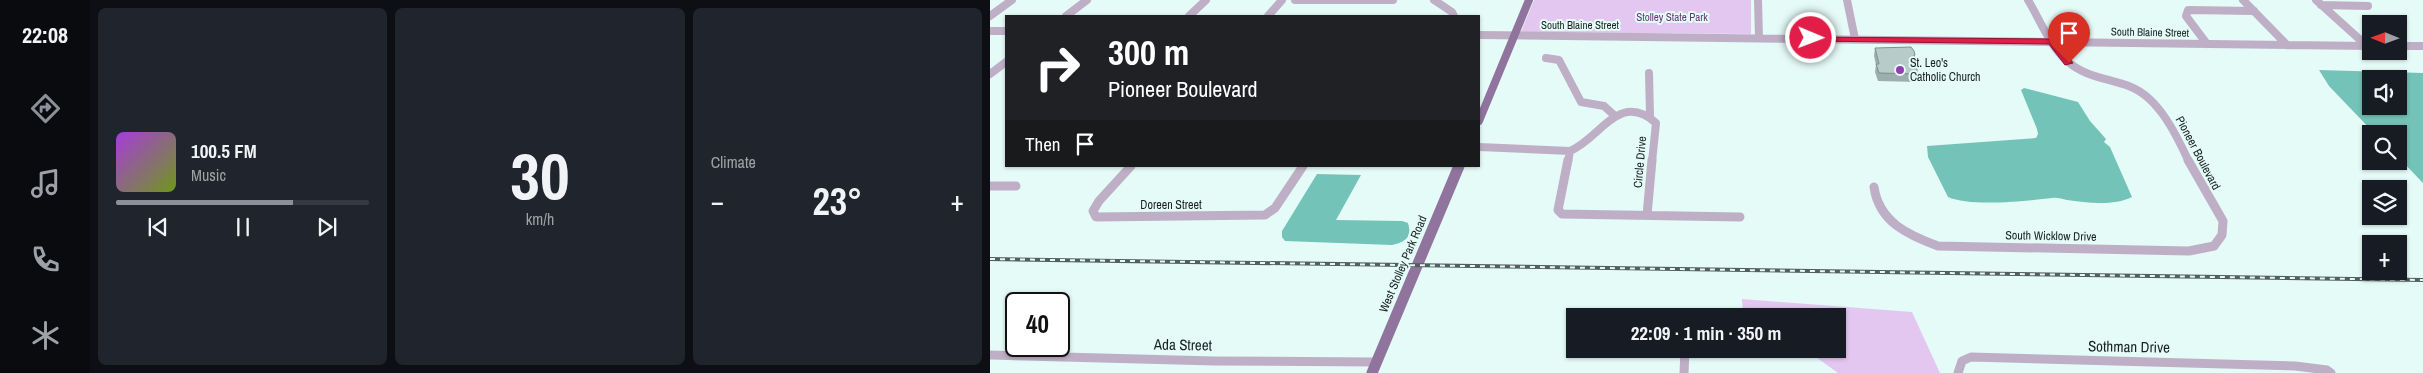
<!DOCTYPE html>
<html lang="en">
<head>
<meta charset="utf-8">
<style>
	:root { --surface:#171b24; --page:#20242c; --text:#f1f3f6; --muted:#9ea1a6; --line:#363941; --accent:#8c9099 }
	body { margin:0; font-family:"Archivo Narrow",sans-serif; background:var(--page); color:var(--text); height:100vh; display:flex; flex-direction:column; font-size:19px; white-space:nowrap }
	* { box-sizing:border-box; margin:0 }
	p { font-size:16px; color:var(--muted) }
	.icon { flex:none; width:28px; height:28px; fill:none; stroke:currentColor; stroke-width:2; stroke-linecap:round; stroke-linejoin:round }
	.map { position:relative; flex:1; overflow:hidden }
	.panel { display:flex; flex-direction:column; gap:8px; padding:8px; background:#0d0f14; width:900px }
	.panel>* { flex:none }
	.guide { position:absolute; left:15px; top:15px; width:475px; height:152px; border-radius:0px; box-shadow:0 1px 4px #0004; background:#202124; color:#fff; overflow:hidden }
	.needle { width:32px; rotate:271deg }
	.tools { position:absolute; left:1372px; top:15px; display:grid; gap:10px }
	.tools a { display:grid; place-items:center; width:45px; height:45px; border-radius:0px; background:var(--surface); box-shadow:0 1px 4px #0004; font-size:25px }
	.speed { position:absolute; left:15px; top:292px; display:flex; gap:10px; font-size:25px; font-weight:700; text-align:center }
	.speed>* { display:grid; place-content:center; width:65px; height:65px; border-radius:50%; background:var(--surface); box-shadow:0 1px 4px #0004; line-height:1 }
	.speed .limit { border:2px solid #111; border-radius:8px; background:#fff; color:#111 }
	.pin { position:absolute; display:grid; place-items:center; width:42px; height:42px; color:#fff; margin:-51px -21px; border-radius:50% 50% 50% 0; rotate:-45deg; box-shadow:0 0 5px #0007 }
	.pin .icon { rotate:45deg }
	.me { position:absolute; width:55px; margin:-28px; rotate:91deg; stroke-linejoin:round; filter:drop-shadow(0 0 4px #0008) }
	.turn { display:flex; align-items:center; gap:18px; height:105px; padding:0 20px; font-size:22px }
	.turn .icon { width:65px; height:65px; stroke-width:2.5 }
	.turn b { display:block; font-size:35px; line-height:42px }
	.then { display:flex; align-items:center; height:48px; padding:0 20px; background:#0003; gap:10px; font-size:19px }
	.big { font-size:38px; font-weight:700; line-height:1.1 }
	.panel .card { flex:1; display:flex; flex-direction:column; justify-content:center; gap:8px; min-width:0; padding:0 18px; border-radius:8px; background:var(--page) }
	.panel .dial { align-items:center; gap:0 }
	.dial b { font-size:65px; line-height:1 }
	.song { display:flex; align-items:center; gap:15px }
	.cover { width:60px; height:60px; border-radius:8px; background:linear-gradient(135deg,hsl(280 70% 55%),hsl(80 70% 35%)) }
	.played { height:5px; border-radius:2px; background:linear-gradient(90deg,var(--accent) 70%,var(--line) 70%) }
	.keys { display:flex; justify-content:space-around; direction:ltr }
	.heat { display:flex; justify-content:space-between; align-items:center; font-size:28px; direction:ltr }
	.panel .tiles { flex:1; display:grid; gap:8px; grid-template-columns:repeat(3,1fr) }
	.trip { position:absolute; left:576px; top:308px; width:280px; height:50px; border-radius:0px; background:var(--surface); box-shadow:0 1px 4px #0004; font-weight:700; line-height:50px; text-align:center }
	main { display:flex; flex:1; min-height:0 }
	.tabs { display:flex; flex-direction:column; width:90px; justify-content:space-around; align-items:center; background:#090b0e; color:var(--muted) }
	.tabs .icon { width:35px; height:35px }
	.tabs .selected { color:var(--accent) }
	.tabs b { font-size:22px; color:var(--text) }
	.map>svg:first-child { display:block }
</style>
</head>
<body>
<main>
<nav class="tabs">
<b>22:08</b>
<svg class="icon selected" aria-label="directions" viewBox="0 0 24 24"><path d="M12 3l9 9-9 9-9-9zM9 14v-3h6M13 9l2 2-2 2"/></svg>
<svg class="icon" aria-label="music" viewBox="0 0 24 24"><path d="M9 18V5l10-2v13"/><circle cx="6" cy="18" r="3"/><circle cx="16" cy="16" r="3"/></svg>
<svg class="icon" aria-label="phone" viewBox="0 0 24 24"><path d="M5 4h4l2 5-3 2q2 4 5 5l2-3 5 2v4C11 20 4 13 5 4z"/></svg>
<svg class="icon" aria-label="climate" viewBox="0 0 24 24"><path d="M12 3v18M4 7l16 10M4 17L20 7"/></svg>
</nav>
<section class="panel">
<div class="tiles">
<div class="card">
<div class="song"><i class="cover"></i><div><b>100.5 FM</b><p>Music</p></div></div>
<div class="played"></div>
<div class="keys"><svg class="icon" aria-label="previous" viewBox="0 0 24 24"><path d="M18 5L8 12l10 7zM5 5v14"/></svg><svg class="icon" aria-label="pause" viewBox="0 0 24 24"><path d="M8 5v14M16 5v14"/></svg><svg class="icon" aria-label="next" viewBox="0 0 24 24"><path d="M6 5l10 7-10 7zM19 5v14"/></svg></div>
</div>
<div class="card dial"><b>30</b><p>km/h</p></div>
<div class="card"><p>Climate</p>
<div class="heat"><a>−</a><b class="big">23°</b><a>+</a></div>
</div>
</div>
</section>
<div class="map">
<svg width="1433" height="373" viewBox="0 0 1433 373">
	<rect width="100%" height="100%" fill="#e5fbf7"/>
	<path fill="#e4c7f1" d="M544 0H761V34L531 32Z
		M752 299 922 312 950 373H848L823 355 753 356V349H848V316H753Z"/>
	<path fill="#74c3b8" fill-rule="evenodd" d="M1329 70 1433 73V183L1409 158V134H1385L1339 86ZM1381 79H1409V106H1381Z
		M1034 88 1088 102 1100 121 1116 139 1114 142 1120 147 1142 197C1124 206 1097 203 1077 200 1072 199 1067 197 1062 198 1036 201 980 207 958 197L938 157 937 146 1046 138 1048 134 1047 129 1031 90Z
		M327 174 371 175 346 220 412 221 418 223C422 237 416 242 402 245L295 241 292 237V231Z"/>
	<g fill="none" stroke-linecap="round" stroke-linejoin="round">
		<path stroke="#bfafc6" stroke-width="8" d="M305 0H403
			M444 0 462 12 464 16
			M768 0 769 38
			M857 0 865 39
			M1038 0C1050 20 1060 46 1077 61 1096 78 1119 78 1141 87 1169 98 1187 136 1199 162
			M1253 0 1297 45
			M1326 0 1377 46
			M1331 5 1378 6
			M0 16 22 0
			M76 16 97 0
			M199 16 216 0
			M278 16 292 0
			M0 31H16
			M489 35 1381 46
			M1217 44 1196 16 1198 10 1264 11
			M1409 46H1433
			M556 58 569 60 591 102 614 106 625 116
			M659 73 660 116
			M0 74 16 62
			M489 147 580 151
			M578 162 580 151C610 139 629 90 666 123L662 162"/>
		<path stroke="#bfafc6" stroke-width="9" d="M578 160 568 210 572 214 750 217
			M141 166 109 201 103 211 106 217 275 215 285 208 313 166
			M0 186H26
			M884 187C889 222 918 235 948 246L1199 251 1224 246 1232 235 1233 221 1198 160
			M657 215 662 160
			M0 355 224 361 386 362
			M694 373 695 350
			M968 373 972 361 981 357 1305 366 1337 370 1341 373"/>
		<path stroke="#90749d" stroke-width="8" d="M489 121 539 0"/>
		<path stroke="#90749d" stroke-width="11" d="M382 373 469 166"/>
		<g stroke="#535f5d" stroke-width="4">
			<path id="rail" d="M0 259 1433 280"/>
		</g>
		<use href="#rail" stroke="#e5fbf7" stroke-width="2" stroke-dasharray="5" stroke-linecap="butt"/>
	</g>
	<path fill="#9dafac" d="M885 48 925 55 924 63 927 74 926 82 888 81 885 72 886 65 884 56Z"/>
	<path fill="#808e8c" d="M925 55 924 63 920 59Z"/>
	<path fill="#b7cbc8" stroke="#808e8c" d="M921 47 924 51 925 55 920 59 927 67V74L889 73 886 64H889L885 48Z"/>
	<path fill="#e11d48" stroke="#92132f" d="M818 37 1062 39 1065 40 1083 63 1075 65 1059 44 821 41 818 40Z"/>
	<circle fill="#9140af" stroke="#e5fbf7" stroke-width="2" cx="910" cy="70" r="5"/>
	<g text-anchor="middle" stroke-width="4" stroke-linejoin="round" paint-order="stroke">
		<g font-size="11" fill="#643876" stroke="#e5fbf7">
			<text x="682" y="21">Stolley State Park</text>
		</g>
		<g font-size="11" fill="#1b2322" stroke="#e5fbf7">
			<text x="590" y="29">South Blaine Street</text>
			<text transform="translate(1160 32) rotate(1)" y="4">South Blaine Street</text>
		</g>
		<g font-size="12" fill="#1b2322" stroke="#e5fbf7" text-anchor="start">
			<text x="920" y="67">St. Leo's<tspan x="920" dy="14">Catholic Church</tspan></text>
		</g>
		<g font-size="12" fill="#1b2322" stroke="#e5fbf7">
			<text transform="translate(1208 153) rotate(62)" y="4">Pioneer Boulevard</text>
			<text transform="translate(650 162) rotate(-85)" y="4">Circle Drive</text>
			<text x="181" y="209">Doreen Street</text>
			<text transform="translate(1061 236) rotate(1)" y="4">South Wicklow Drive</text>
			<text transform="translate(413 264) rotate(-67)" y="4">West Stolley Park Road</text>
		</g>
		<g font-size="15" fill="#1b2322" stroke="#e5fbf7">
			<text transform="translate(193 345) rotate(1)" y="5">Ada Street</text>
			<text transform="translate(1139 347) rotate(1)" y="5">Sothman Drive</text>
		</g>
	</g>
</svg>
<div class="tools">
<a><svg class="needle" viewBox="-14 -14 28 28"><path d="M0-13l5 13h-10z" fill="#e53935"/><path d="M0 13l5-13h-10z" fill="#9ea1a6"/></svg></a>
<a><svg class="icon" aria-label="sound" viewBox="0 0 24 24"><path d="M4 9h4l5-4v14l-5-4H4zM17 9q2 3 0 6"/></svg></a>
<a><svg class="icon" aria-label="search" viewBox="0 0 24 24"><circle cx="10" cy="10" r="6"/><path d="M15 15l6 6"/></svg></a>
<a><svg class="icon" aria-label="layers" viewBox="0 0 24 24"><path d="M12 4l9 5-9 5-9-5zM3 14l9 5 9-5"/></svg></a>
<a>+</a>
</div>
<div class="speed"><div class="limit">40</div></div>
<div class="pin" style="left:1079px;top:63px;background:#d93025"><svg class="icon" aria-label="arrive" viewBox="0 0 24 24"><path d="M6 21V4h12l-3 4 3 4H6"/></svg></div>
<svg class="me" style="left:821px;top:38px" viewBox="-20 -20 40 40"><circle r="17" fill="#e11d48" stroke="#fff" stroke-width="3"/><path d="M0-11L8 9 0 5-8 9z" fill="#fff"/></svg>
<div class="trip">22:09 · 1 min · 350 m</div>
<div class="guide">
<div class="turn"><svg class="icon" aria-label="right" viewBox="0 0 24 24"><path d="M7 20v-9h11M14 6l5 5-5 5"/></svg><div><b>300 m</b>Pioneer Boulevard</div></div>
<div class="then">Then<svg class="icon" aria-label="arrive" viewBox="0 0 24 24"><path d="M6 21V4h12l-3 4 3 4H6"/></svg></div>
</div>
</div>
</main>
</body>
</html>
